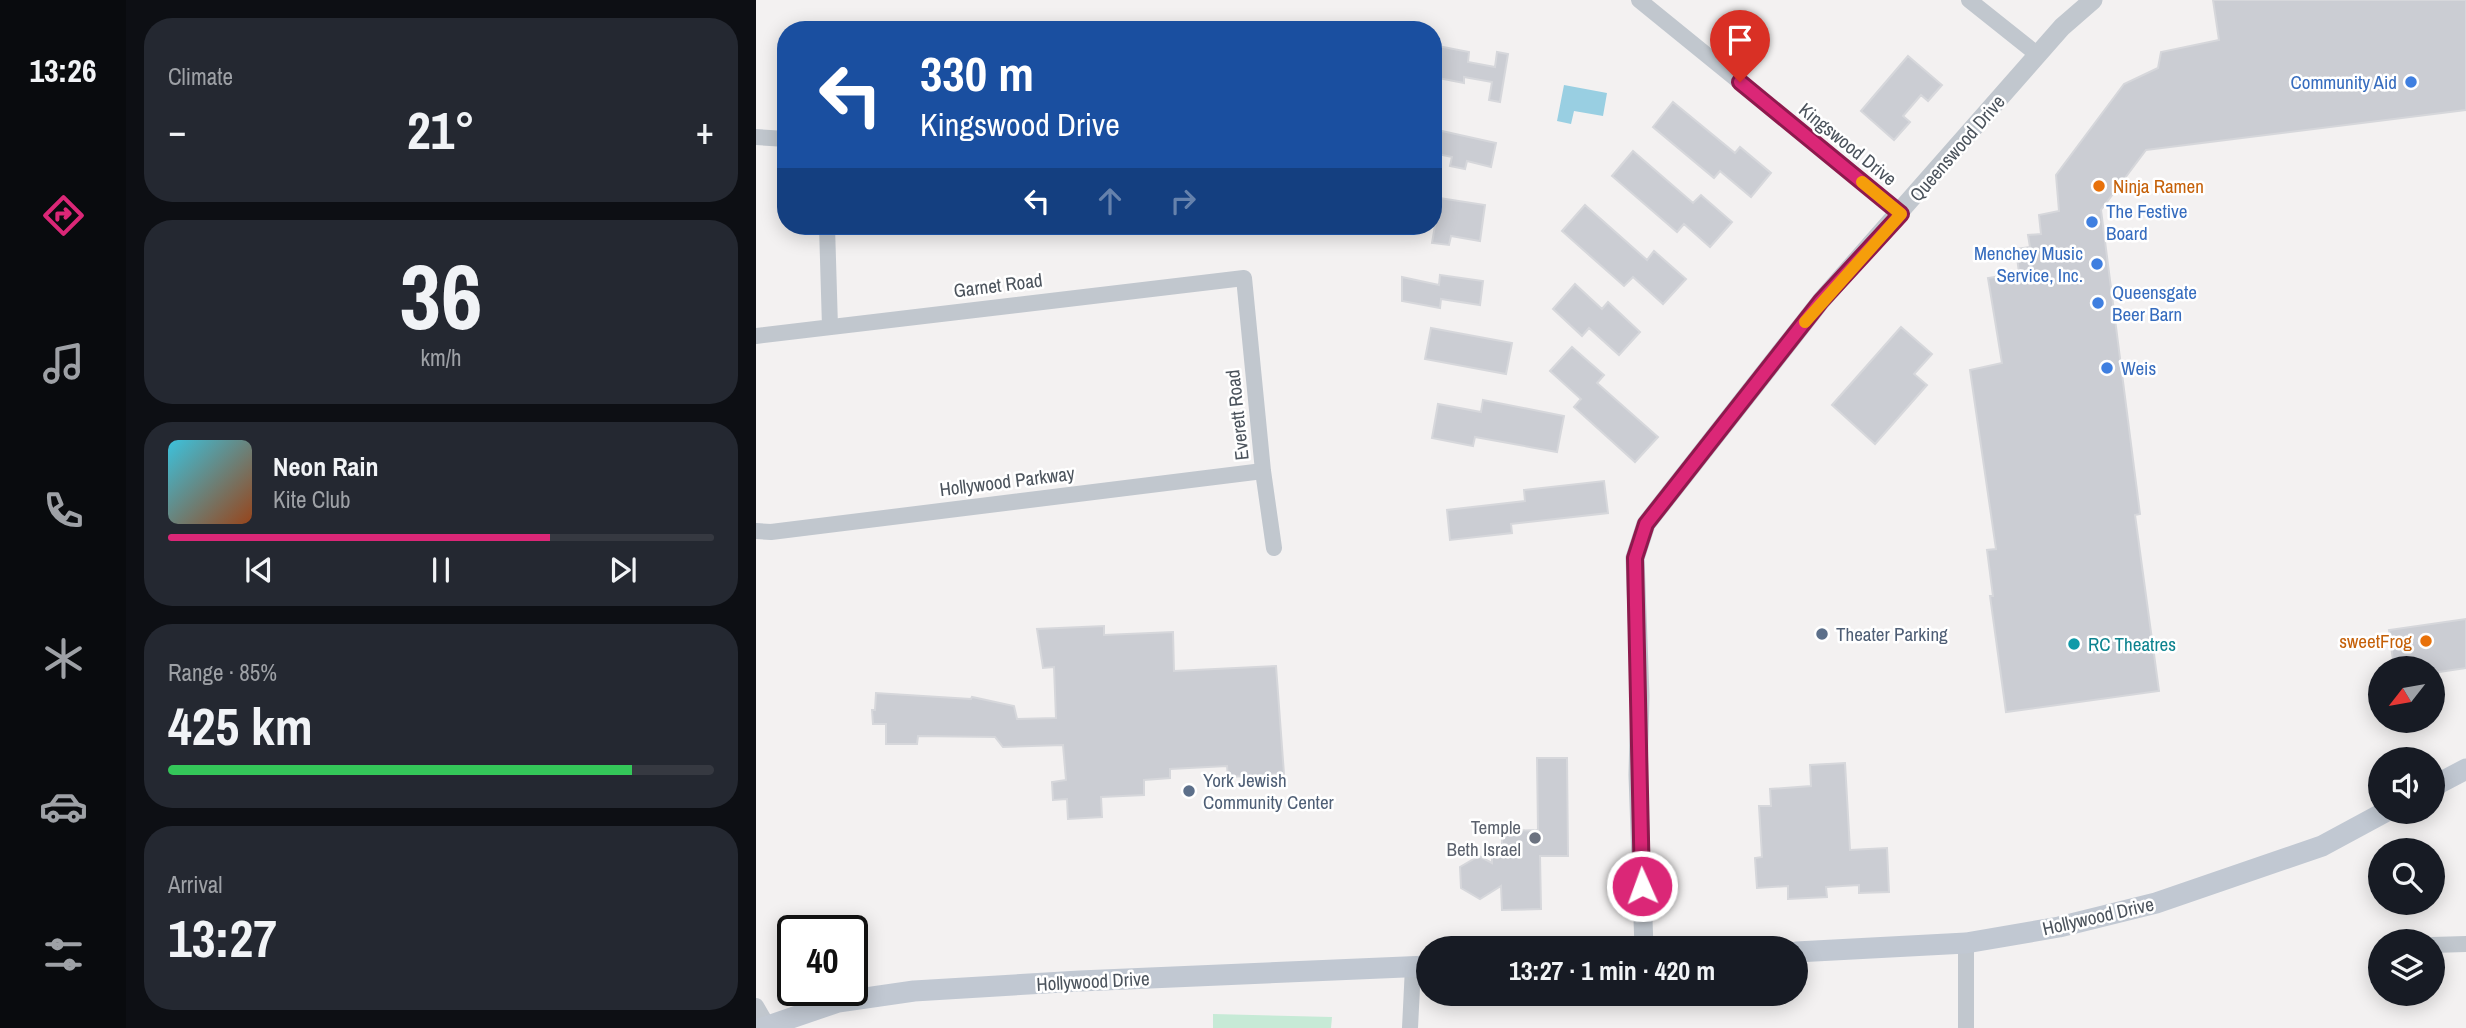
<!DOCTYPE html>
<html lang="en">
<head>
<meta charset="utf-8">
<style>
	:root { --surface:#171b24; --page:#242831; --text:#f1f3f6; --muted:#9ea1a6; --line:#363941; --accent:#db2777 }
	body { margin:0; font-family:"Archivo Narrow",sans-serif; background:var(--page); color:var(--text); height:100vh; display:flex; flex-direction:column; font-size:26px; white-space:nowrap }
	* { box-sizing:border-box; margin:0 }
	p { font-size:23px; color:var(--muted) }
	.icon { flex:none; width:38px; height:38px; fill:none; stroke:currentColor; stroke-width:2; stroke-linecap:round; stroke-linejoin:round }
	.map { position:relative; flex:1; overflow:hidden }
	.details { display:flex; flex-direction:column; gap:18px; padding:18px; background:#0d0f14; width:630px }
	.details>* { flex:none }
	.banner { position:absolute; left:21px; top:21px; width:665px; height:214px; border-radius:28px; box-shadow:0 4px 18px #0003; background:#1a4fa0; color:#fff; overflow:hidden }
	.needle { width:46px; rotate:239deg }
	.controls { position:absolute; left:1612px; top:656px; display:grid; gap:14px }
	.controls a { display:grid; place-items:center; width:77px; height:77px; border-radius:50%; background:var(--surface); box-shadow:0 4px 18px #0003; font-size:35px }
	.speed { position:absolute; left:21px; top:915px; display:flex; gap:14px; font-size:35px; font-weight:700; text-align:center }
	.speed>* { display:grid; place-content:center; width:91px; height:91px; border-radius:50%; background:var(--surface); box-shadow:0 4px 18px #0003; line-height:1 }
	.speed .limit { border:4px solid #111; border-radius:10px; background:#fff; color:#111 }
	.pin { position:absolute; display:grid; place-items:center; width:60px; height:60px; color:#fff; margin:-72px -30px; border-radius:50% 50% 50% 0; rotate:-45deg; box-shadow:0 0 7px #0007 }
	.pin .icon { rotate:45deg }
	.me { position:absolute; width:77px; margin:-38px; rotate:358deg; stroke-linejoin:round; filter:drop-shadow(0 0 5px #0008) }
	.turn { display:flex; align-items:center; gap:24px; height:147px; padding:0 28px; font-size:32px }
	.turn .icon { width:91px; height:91px; stroke-width:2.5 }
	.turn b { display:block; font-size:49px; line-height:60px }
	.lanes { display:flex; align-items:center; height:66px; padding:0 28px; background:#0003; justify-content:center; gap:35px; direction:ltr }
	.lanes .off { opacity:.35 }
	.big { font-size:52px; font-weight:700; line-height:1.1 }
	.details .widget { flex:1; display:flex; flex-direction:column; justify-content:center; gap:10px; min-width:0; padding:0 24px; border-radius:28px; background:var(--page) }
	.details .dial { align-items:center; gap:0 }
	.dial b { font-size:91px; line-height:1 }
	.song { display:flex; align-items:center; gap:21px }
	.cover { width:84px; height:84px; border-radius:10px; background:linear-gradient(135deg,hsl(190 70% 55%),hsl(20 70% 35%)) }
	.played { height:7px; border-radius:4px; background:linear-gradient(90deg,var(--accent) 70%,var(--line) 70%) }
	.keys { display:flex; justify-content:space-around; direction:ltr }
	.heat { display:flex; justify-content:space-between; align-items:center; font-size:38px; direction:ltr }
	.charge { height:10px; border-radius:5px; background:linear-gradient(90deg,#34c759 85%,var(--line) 0) }
	.trip { position:absolute; left:660px; top:936px; width:392px; height:70px; border-radius:35px; background:var(--surface); box-shadow:0 4px 18px #0003; font-weight:700; line-height:70px; text-align:center }
	main { display:flex; flex:1; min-height:0 }
	.tabs { display:flex; flex-direction:column; width:126px; justify-content:space-around; align-items:center; background:#090b0e; color:var(--muted) }
	.tabs .icon { width:49px; height:49px }
	.tabs .current { color:var(--accent) }
	.tabs b { font-size:32px; color:var(--text) }
	.map>svg:first-child { display:block }
</style>
</head>
<body>
<main>
<nav class="tabs">
<b>13:26</b>
<svg class="icon current" aria-label="directions" viewBox="0 0 24 24"><path d="M12 3l9 9-9 9-9-9zM9 14v-3h6M13 9l2 2-2 2"/></svg>
<svg class="icon" aria-label="music" viewBox="0 0 24 24"><path d="M9 18V5l10-2v13"/><circle cx="6" cy="18" r="3"/><circle cx="16" cy="16" r="3"/></svg>
<svg class="icon" aria-label="phone" viewBox="0 0 24 24"><path d="M5 4h4l2 5-3 2q2 4 5 5l2-3 5 2v4C11 20 4 13 5 4z"/></svg>
<svg class="icon" aria-label="climate" viewBox="0 0 24 24"><path d="M12 3v18M4 7l16 10M4 17L20 7"/></svg>
<svg class="icon" aria-label="car" viewBox="0 0 24 24"><path d="M5 17H2v-5l4-1 3-4h7l3 4 3 1v5h-3M9 17h6M6 11h13"/><circle cx="7" cy="17" r="2"/><circle cx="17" cy="17" r="2"/></svg>
<svg class="icon" aria-label="filters" viewBox="0 0 24 24"><path d="M4 7h16M4 17h16"/><circle cx="9" cy="7" r="2"/><circle cx="15" cy="17" r="2"/></svg>
</nav>
<section class="details">
<div class="widget"><p>Climate</p>
<div class="heat"><a>−</a><b class="big">21°</b><a>+</a></div>
</div>
<div class="widget dial"><b>36</b><p>km/h</p></div>
<div class="widget">
<div class="song"><i class="cover"></i><div><b>Neon Rain</b><p>Kite Club</p></div></div>
<div class="played"></div>
<div class="keys"><svg class="icon" aria-label="previous" viewBox="0 0 24 24"><path d="M18 5L8 12l10 7zM5 5v14"/></svg><svg class="icon" aria-label="pause" viewBox="0 0 24 24"><path d="M8 5v14M16 5v14"/></svg><svg class="icon" aria-label="next" viewBox="0 0 24 24"><path d="M6 5l10 7-10 7zM19 5v14"/></svg></div>
</div>
<div class="widget"><p>Range · 85%</p><b class="big">425 km</b><div class="charge"></div></div>
<div class="widget"><p>Arrival</p><b class="big">13:27</b></div>
</section>
<div class="map">
<svg width="1710" height="1028" viewBox="0 0 1710 1028">
	<rect width="100%" height="100%" fill="#f3f1f1"/>
	<path fill="#c6ead6" d="M457 1014 576 1017 575 1028H457Z"/>
	<path fill="#99cfe2" d="M808 85 851 93 847 116 818 111 815 124 801 121Z"/>
	<path fill="#cbcdd3" stroke="#d6d7db" stroke-width="2" d="M1457 0H1710V110L1390 150 1345 210 1384 514 1379 515 1403 691 1250 712 1234 596H1237L1231 550 1240 549 1214 370 1246 363 1232 278 1263 273 1260 249 1274 247 1272 235 1285 234 1283 215 1303 211 1300 175 1368 84 1402 68 1405 52 1463 40Z
		M677 45 713 52 712 62 739 67 741 52 752 54 744 102 733 100 736 82 708 77V83L677 77Z
		M1152 56 1186 85 1172 101 1165 95 1147 116 1154 122 1138 140 1105 111Z
		M917 102 979 153 984 147 1015 173 995 197 964 171 958 178 897 127Z
		M677 129 740 143 735 167 711 161 709 169 694 166 696 157 677 153Z
		M877 151 937 203 945 195 976 222 954 247 928 224 921 232 856 176Z
		M677 197 729 205 724 241 695 236 693 245 676 243 681 214H677Z
		M829 205 891 260 898 251 930 279 907 304 877 277 868 286 806 231Z
		M684 275 727 281 724 305 685 299 684 308 646 301V277L683 285Z
		M819 284 846 309 852 302 884 332 863 355 833 328 826 336 797 309Z
		M1145 327 1176 354 1158 374 1171 385 1119 444 1076 405Z
		M675 328 756 343 750 374 669 359Z
		M816 347 848 375 841 383 902 437 879 462 818 407 825 399 794 371Z
		M727 400 808 416 801 452 719 437 717 446 676 438 682 404 725 412Z
		M848 481 852 513 755 524 756 533 694 540 691 510 769 501 768 490Z
		M1710 619V668L1676 673V668H1638L1633 630Z
		M348 626V635L417 632 418 671 520 666 528 774 472 777 471 766 414 769V778L388 780V795L345 797 346 817 312 819 311 799 297 800 296 782 310 780 307 745 247 747 239 737 162 736 161 744H130V724H117L116 710H119L120 693 215 699 216 697 258 706 261 719 300 718 298 667 287 668 281 629Z
		M781 758H811L812 856H784L785 909 746 910 745 886 724 899 705 888 704 867 723 856 736 863V846H746V831L782 830Z
		M1089 763 1094 850 1131 848 1133 892 1103 893V885L1070 887 1071 897 1032 899V886L1001 888 999 858 1006 857 1003 806H1015L1014 789 1055 786 1054 765Z"/>
	<g fill="none" stroke-linecap="round" stroke-linejoin="round">
		<path stroke="#c1c7ce" stroke-width="16" d="M883 0 1145 213
			M1213 0 1282 55
			M0 137 30 139
			M71 226 74 327
			M0 336 488 278 507 471 518 548
			M0 531 15 532 507 471
			M1676 945 1710 944
			M0 1006 11 1025
			M654 1028 657 967
			M1210 1028V943"/>
		<path stroke="#c1c7ce" stroke-width="19" d="M888 948 882 775 884 696 879 558 890 524 1065 301 1306 27 1337 0"/>
		<path stroke="#c1c8d2" stroke-width="21" d="M1676 787 1710 769
			M1040 952 1210 943 1303 927 1400 903 1566 846 1629 812
			M6 1028 82 1002 158 991 324 981 672 966"/>
	</g>
	<g fill="none" stroke-linecap="round" stroke-linejoin="round">
		<g stroke="#8e194d" stroke-width="18">
			<path id="route" d="M886 886 879 558 890 524 1065 301 1145 214 984 82"/>
		</g>
		<use href="#route" stroke="#db2777" stroke-width="12"/>
		<path stroke="#f59e0b" stroke-width="12" d="M1049 322 1145 214 1106 182"/>
	</g>
	<g fill="#3f7fe0" stroke="#fff" stroke-width="2.5">
		<circle cx="1655" cy="82" r="7"/>
		<circle cx="1336" cy="222" r="7"/>
		<circle cx="1341" cy="264" r="7"/>
		<circle cx="1342" cy="303" r="7"/>
		<circle cx="1351" cy="368" r="7"/>
	</g>
	<g fill="#e8710a" stroke="#fff" stroke-width="2.5">
		<circle cx="1343" cy="186" r="7"/>
		<circle cx="1670" cy="641" r="7"/>
	</g>
	<g fill="#5c6f8a" stroke="#fff" stroke-width="2.5">
		<circle cx="1066" cy="634" r="7"/>
		<circle cx="433" cy="791" r="7"/>
	</g>
	<circle fill="#0f9aa8" stroke="#fff" stroke-width="2.5" cx="1318" cy="644" r="7"/>
	<circle fill="#6b7280" stroke="#fff" stroke-width="2.5" cx="779" cy="838" r="7"/>
	<g text-anchor="middle" stroke-width="5" stroke-linejoin="round" paint-order="stroke">
		<g font-size="19" fill="#366cbe" stroke="#fff" text-anchor="start">
			<text x="1641" y="89" text-anchor="end">Community Aid</text>
			<text x="1350" y="218">The Festive<tspan x="1350" dy="22">Board</tspan></text>
			<text x="1327" y="260" text-anchor="end">Menchey Music<tspan x="1327" dy="22">Service, Inc.</tspan></text>
			<text x="1356" y="299">Queensgate<tspan x="1356" dy="22">Beer Barn</tspan></text>
			<text x="1365" y="375">Weis</text>
		</g>
		<g font-size="19" fill="#4b535c" stroke="#fff">
			<text transform="translate(1092 144) rotate(39)" y="7">Kingswood Drive</text>
			<text transform="translate(1201 148) rotate(-49)" y="7">Queenswood Drive</text>
			<text transform="translate(242 285) rotate(-7)" y="7">Garnet Road</text>
			<text transform="translate(481 415) rotate(-96)" y="7">Everett Road</text>
			<text transform="translate(251 481) rotate(-7)" y="7">Hollywood Parkway</text>
			<text transform="translate(1342 916) rotate(-13)" y="7">Hollywood Drive</text>
			<text transform="translate(337 981) rotate(-3)" y="7">Hollywood Drive</text>
		</g>
		<g font-size="19" fill="#c56008" stroke="#fff" text-anchor="start">
			<text x="1357" y="193">Ninja Ramen</text>
			<text x="1656" y="648" text-anchor="end">sweetFrog</text>
		</g>
		<g font-size="19" fill="#4e5e75" stroke="#fff" text-anchor="start">
			<text x="1080" y="641">Theater Parking</text>
			<text x="447" y="787">York Jewish<tspan x="447" dy="22">Community Center</tspan></text>
		</g>
		<g font-size="19" fill="#0d838f" stroke="#fff" text-anchor="start">
			<text x="1332" y="651">RC Theatres</text>
		</g>
		<g font-size="19" fill="#5b616d" stroke="#fff" text-anchor="end">
			<text x="765" y="834">Temple<tspan x="765" dy="22">Beth Israel</tspan></text>
		</g>
	</g>
</svg>
<div class="controls">
<a><svg class="needle" viewBox="-14 -14 28 28"><path d="M0-13l5 13h-10z" fill="#e53935"/><path d="M0 13l5-13h-10z" fill="#9ea1a6"/></svg></a>
<a><svg class="icon" aria-label="sound" viewBox="0 0 24 24"><path d="M4 9h4l5-4v14l-5-4H4zM17 9q2 3 0 6"/></svg></a>
<a><svg class="icon" aria-label="search" viewBox="0 0 24 24"><circle cx="10" cy="10" r="6"/><path d="M15 15l6 6"/></svg></a>
<a><svg class="icon" aria-label="layers" viewBox="0 0 24 24"><path d="M12 4l9 5-9 5-9-5zM3 14l9 5 9-5"/></svg></a>
</div>
<div class="speed"><div class="limit">40</div></div>
<div class="pin" style="left:984px;top:82px;background:#d93025"><svg class="icon" aria-label="arrive" viewBox="0 0 24 24"><path d="M6 21V4h12l-3 4 3 4H6"/></svg></div>
<svg class="me" style="left:886px;top:886px" viewBox="-20 -20 40 40"><circle r="17" fill="#db2777" stroke="#fff" stroke-width="3"/><path d="M0-11L8 9 0 5-8 9z" fill="#fff"/></svg>
<div class="trip">13:27 · 1 min · 420 m</div>
<div class="banner">
<div class="turn"><svg class="icon" aria-label="left" viewBox="0 0 24 24"><path d="M17 20v-9H6M10 6l-5 5 5 5"/></svg><div><b>330 m</b>Kingswood Drive</div></div>
<div class="lanes"><svg class="icon" aria-label="left" viewBox="0 0 24 24"><path d="M17 20v-9H6M10 6l-5 5 5 5"/></svg><svg class="icon off" aria-label="ahead" viewBox="0 0 24 24"><path d="M12 20V5M6 11l6-6 6 6"/></svg><svg class="icon off" aria-label="right" viewBox="0 0 24 24"><path d="M7 20v-9h11M14 6l5 5-5 5"/></svg></div>
</div>
</div>
</main>
</body>
</html>
